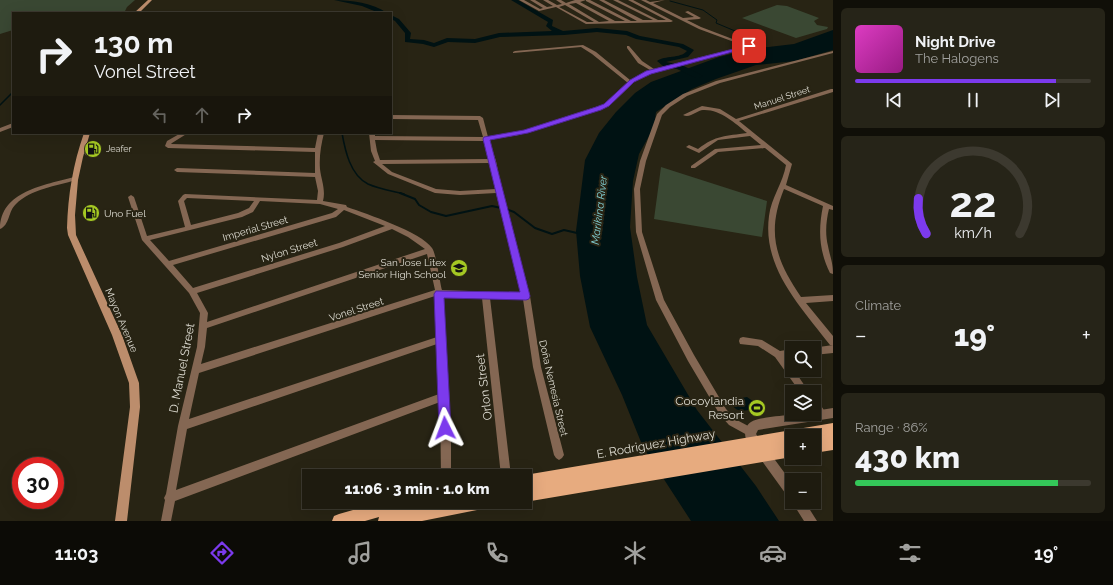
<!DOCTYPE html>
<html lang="en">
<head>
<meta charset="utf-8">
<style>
	:root { --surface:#1e1b0f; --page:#262418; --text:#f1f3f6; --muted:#a1a19e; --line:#3c392f; --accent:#7c3aed }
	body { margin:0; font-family:Raleway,sans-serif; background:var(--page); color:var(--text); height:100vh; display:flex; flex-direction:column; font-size:15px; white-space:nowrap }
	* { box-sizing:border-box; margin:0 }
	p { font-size:13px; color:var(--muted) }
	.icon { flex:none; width:22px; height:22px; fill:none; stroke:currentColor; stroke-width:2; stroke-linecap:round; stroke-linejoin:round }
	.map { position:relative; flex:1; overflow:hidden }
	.drawer { display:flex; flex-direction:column; gap:8px; padding:8px; background:#100f08; width:280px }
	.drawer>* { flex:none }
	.top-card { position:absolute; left:12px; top:12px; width:380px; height:122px; border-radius:0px; box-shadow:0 4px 16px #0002,0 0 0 1px var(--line); background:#1e1b0f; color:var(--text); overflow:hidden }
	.buttons { position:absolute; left:785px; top:341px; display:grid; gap:8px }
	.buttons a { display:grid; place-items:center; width:36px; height:36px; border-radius:0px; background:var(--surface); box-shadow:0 4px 16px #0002,0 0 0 1px var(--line); font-size:20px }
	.speed { position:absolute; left:12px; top:457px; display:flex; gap:8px; font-size:20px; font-weight:700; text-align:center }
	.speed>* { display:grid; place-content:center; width:52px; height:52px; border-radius:50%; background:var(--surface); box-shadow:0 4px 16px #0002,0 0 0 1px var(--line); line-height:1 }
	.speed .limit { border:6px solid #d22; background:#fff; color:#111 }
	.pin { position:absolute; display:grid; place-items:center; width:34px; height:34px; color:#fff; margin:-17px; border-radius:8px; box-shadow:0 2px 6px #0006 }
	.me { position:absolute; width:44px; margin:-22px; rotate:357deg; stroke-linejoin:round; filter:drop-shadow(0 0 3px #0008) }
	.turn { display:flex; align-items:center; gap:14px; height:84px; padding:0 16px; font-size:18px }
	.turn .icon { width:52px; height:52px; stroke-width:2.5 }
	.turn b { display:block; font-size:28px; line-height:34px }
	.lanes { display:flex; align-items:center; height:38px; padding:0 16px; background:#0003; justify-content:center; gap:20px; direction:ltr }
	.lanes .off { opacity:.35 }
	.big { font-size:30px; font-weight:800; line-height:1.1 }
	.drawer .widget { flex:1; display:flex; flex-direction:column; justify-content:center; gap:6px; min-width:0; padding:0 14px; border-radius:6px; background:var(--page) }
	.drawer .dial { align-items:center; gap:0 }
	.dial svg { height:104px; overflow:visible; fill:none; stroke:var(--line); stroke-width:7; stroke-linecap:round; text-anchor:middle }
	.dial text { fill:var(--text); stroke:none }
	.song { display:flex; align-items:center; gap:12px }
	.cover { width:48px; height:48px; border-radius:6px; background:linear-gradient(135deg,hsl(310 70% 55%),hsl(310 70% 35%)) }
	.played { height:4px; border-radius:2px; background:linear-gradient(90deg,var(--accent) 85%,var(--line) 85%) }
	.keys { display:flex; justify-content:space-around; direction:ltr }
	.heat { display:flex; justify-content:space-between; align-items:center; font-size:22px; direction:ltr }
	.charge { height:6px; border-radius:3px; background:linear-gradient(90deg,#34c759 86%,var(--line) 0) }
	.trip { position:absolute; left:302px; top:469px; width:230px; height:40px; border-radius:0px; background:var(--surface); box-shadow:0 4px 16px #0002,0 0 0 1px var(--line); font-weight:800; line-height:40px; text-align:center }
	.tabs { display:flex; height:64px; justify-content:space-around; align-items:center; background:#0c0b06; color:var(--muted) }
	.tabs .icon { width:28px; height:28px }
	.tabs .on { color:var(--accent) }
	.tabs b { font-size:18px; color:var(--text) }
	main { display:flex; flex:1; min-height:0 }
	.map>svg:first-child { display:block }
</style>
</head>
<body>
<main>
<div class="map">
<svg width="833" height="521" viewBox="0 0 833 521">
	<rect width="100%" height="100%" fill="#282414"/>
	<path fill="#3a4833" d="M0 0H135L127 7 124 13H13V30L0 34Z
		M777 5 787 6 819 18 814 21 817 25 828 27 827 29 796 38 742 18Z
		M661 167 767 201 762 237 654 219Z"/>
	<path fill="#001213" d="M833 30V50L795 61 756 65 716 79 692 89 656 112 654 127 639 154 633 181 630 227 637 277 647 325 697 410 756 486 779 521H691L643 447 622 395 590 327 580 276 576 231 585 160 599 133 616 112 635 93 651 82 719 57 751 49 794 44Z
		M747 397 754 402 752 409C742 412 733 412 731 400Z"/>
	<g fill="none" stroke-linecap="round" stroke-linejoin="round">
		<path stroke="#001213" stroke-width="1" d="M670 1 703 10 717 20 716 23 747 36 752 41 764 45 768 49"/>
		<path stroke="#001213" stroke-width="1.5" d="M0 105 13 92
			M342 133C345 150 350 175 368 184 379 189 392 191 404 194"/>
		<path stroke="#001213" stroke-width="2" d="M400 193 415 199 419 205 431 212 446 216 492 206 501 208
			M506 209 514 212 535 228 552 234 564 230 577 233"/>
		<path fill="#001213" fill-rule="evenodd" d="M334 0C351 0 373 3 387 13H379L362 6Z
			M511 0H518L553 20 552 26 563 31 597 28 627 31 640 36 683 44 694 50 688 57 666 62 682 65 703 76 699 78H696L677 69 663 66 657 61C665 55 680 59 687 51L679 47 636 39 626 35 597 32 564 35 500 37 475 43 448 42 434 47 423 44 405 42V33L395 21 391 19V15L399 19 411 33 410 39 424 40 434 43 447 38 475 39 499 33 552 31 546 26 548 22Z"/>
		<path fill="#846753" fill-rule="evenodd" d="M519 0H524L540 9 543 8 530 0H535L547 7 553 6 543 0H548L557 5 562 4 556 0H561L566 3 575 0H590L631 21H637L599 0H604L643 20H653L613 0H618L658 20H666L628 0H633L673 21 671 22 586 24 556 7 539 11ZM586 0V1L625 21H615L580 2ZM576 3 609 21 599 22 569 4ZM565 5 594 22H587L559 7Z
			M641 0H646L650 2 665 0 653 3 683 18 694 17 685 12 688 11 701 18 699 19 687 20 701 27 751 46 650 73 634 82 609 106 519 135 489 140 496 161 502 191 530 296 541 367 564 455 562 458 559 460 556 458 554 455 533 367 523 299 490 298 511 476H501L482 298 443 296 446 339 445 341 451 444V476H441L440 402 175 501 171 521H161L165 500 164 498 166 494 178 426 197 347 200 313 189 293 142 240 128 197 131 195 134 197 147 236 185 227 178 201 183 195 185 194 317 200 318 191 315 177 177 172 174 170 177 168 315 173V152L168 148 165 146 167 141 181 133H188L172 143 171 144 315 148 318 133H324C321 145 319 157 320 169 321 179 326 190 323 201L346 205 347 207C367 214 421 232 432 248 436 253 440 283 442 290L521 293 496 193 460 195 435 193 388 174 373 162 375 161 371 151 369 133H375V136L483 137 478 120 391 119V115L480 116 483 118 488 137 516 133 605 104 628 83 592 54 581 47 513 53V52L515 51 583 45 596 52 630 80 650 70 638 63 627 48V46H629L642 61 654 69 745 46 699 29ZM375 140 484 141 490 159 380 160 377 151ZM490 163 496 189 460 191 436 189 392 172 382 164ZM187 198 254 201 249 208 238 213 191 225 184 201ZM260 201 320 204 338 209 332 213 169 261 150 240 242 217 253 212ZM344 210 385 226 339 243 193 288 173 265 336 217ZM392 229 408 237 425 249 207 322 208 313 197 293 343 247ZM427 254 435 290 201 364 205 347 207 328ZM435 296 437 337 189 419 199 373ZM437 344 439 394 176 490 187 429Z
			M833 51V53L720 83 687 96 670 107 662 115 646 161 640 189 642 232 664 300 694 355 726 409 735 419 752 428 754 431 752 434 749 436 729 425 720 415 688 361 656 300 636 232 634 189 640 161 657 114 666 105 683 94 716 81Z
			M831 89H833V92L739 121 791 163 792 164 786 185 833 206V210L829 209C826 221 825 234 828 246 830 257 833 262 833 274L830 273C819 251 818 230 823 206L784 189C766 233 776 260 801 297L833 295V301L806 303 833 336V353L814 355V348H812L833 345H830C801 307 762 268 769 216 771 198 783 183 786 165L765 148 718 152 695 168H691V166L715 149 761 145 750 136 718 140 699 153 686 147 689 145 698 149C716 135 726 136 747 133 735 123 720 109 703 110 697 110 690 119 683 115L702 106 720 109 736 119Z
			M13 123V127L0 132V128Z
			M74 177 77 179 76 180C56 186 31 189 16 204 8 211 10 225 0 229 0 191 45 185 74 177Z
			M743 337 762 340 780 351 792 349V357L785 358 792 367V370H794L809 392H800L775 357 758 346 740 344 739 341 740 338Z
			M814 400C820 402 824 410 826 415L825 418 822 419C813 416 814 408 814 400Z"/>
		<path fill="#846753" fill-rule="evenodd" d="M833 408V418L758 430 756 434 792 483V499L788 497 746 439C744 433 745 426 751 422 760 416 802 414 814 414V411Z
			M792 502H805L817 521H804Z"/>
		<path fill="#bc8d6c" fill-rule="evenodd" d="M148 0H152L139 13H134Z
			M84 133H90L83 157 78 180 75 215 76 235 122 335 139 383 140 407 127 521H115L130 407 129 383 112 335 68 235 67 228C68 195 73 164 84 133Z"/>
		<path fill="#e7ab7f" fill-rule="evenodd" d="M833 423V450L814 453V436H792V457L525 502V476H522L525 475Z
			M381 502H425L424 506 445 502H489L487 507 482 509 422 521H378L379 517 365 521H332L334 516 339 514Z"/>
	</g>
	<path fill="#373323" d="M97 144 98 146 97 151 94 152V155L86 156 85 154Z"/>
	<path fill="#5c5849" stroke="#706d5e" d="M97 144 96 150H93L92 153 85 154 87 145Z"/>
	<path fill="#7c3aed" stroke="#51269a" d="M749 45 752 46 751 47 651 74 634 82 609 106 601 110 528 133 490 140 530 296 529 299 526 300 444 298 451 428 449 433 445 434 441 433 439 428 434 294 436 291 520 292 483 139 484 137 524 130 596 107 604 104 630 80 646 71Z"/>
	<defs>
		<g id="fuel-disc" transform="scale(0.9)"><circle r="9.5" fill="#a5c823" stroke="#282414"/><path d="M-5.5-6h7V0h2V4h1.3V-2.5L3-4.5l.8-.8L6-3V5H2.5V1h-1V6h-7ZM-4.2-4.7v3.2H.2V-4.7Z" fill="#111"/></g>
		<g id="school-disc" transform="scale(0.9)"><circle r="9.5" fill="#a5c823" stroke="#282414"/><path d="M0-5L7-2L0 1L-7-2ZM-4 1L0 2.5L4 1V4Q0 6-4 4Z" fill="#111"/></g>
		<g id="stadium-disc" transform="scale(0.9)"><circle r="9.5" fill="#a5c823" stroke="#282414"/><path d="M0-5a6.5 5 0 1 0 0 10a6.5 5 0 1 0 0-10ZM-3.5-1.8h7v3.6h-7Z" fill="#111"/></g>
	</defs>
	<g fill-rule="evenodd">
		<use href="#fuel-disc" x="93" y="149"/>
		<use href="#fuel-disc" x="91" y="213"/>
		<use href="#school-disc" x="459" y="268"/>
		<use href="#stadium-disc" x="757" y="408"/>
	</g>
	<g text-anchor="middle" stroke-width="4" stroke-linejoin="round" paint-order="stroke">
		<g font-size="9" fill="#dedcd2" stroke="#282414">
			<text transform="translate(782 98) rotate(-18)" y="3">Manuel Street</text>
		</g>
		<g font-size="9" fill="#dedcd2" stroke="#282414" text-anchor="start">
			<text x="106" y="152">Jeafer</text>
		</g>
		<g font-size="10" fill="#dedcd2" stroke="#282414" text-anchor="start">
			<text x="104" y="217">Uno Fuel</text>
			<text x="446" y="266" text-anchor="end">San Jose Litex<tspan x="446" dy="12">Senior High School</tspan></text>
		</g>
		<g font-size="10" fill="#dedcd2" stroke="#282414">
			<text transform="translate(255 228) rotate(-16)" y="4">Imperial Street</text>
			<text transform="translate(289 250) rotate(-17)" y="4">Nylon Street</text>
			<text transform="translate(356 309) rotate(-18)" y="4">Vonel Street</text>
			<text transform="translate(122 320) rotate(67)" y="4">Mayon Avenue</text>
			<text transform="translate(554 388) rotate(77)" y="4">Doña Nemesia Street</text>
		</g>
		<g font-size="11" font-style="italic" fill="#80cfd3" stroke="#282414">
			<text transform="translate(599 210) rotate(-83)" y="4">Marikina River</text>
		</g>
		<g font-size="12" fill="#dedcd2" stroke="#282414">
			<text transform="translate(182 368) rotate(-79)" y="4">D. Manuel Street</text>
			<text transform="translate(484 387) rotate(-97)" y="4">Orlon Street</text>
			<text transform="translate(656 444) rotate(-10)" y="4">E. Rodriguez Highway</text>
		</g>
		<g font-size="12" fill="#dedcd2" stroke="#282414" text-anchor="end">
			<text x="744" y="405">Cocoylandia<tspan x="744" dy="14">Resort</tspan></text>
		</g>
	</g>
</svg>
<div class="buttons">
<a><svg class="icon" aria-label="search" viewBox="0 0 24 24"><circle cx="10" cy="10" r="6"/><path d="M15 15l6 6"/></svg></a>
<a><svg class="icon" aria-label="layers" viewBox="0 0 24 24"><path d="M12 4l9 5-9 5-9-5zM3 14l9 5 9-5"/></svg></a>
<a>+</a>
<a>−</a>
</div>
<div class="speed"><div class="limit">30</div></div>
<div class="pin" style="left:749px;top:46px;background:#d93025"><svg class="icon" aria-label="arrive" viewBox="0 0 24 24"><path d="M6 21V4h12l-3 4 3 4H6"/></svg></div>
<svg class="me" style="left:445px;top:428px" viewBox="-20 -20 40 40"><path d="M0-17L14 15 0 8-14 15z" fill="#7c3aed" stroke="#fff" stroke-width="4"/></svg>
<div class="trip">11:06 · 3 min · 1.0 km</div>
<div class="top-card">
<div class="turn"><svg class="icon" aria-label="right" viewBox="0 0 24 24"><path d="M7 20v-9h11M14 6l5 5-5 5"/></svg><div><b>130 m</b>Vonel Street</div></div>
<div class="lanes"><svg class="icon off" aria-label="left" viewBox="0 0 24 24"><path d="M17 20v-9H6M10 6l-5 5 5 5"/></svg><svg class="icon off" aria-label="ahead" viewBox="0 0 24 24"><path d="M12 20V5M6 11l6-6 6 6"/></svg><svg class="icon" aria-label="right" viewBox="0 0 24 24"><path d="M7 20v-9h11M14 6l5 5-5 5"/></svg></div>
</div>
</div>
<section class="drawer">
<div class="widget">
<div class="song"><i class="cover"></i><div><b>Night Drive</b><p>The Halogens</p></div></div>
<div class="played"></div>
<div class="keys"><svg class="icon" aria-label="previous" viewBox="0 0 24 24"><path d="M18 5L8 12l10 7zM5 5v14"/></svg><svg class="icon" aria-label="pause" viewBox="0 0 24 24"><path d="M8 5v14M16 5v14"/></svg><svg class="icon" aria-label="next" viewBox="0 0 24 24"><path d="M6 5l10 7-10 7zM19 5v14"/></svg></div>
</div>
<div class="widget dial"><svg viewBox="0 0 100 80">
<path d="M14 69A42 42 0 1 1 86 69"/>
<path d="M14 69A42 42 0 0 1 8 42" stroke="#7c3aed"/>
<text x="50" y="56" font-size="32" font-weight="700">22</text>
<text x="50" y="72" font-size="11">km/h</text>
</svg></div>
<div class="widget"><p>Climate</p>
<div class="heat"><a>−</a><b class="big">19°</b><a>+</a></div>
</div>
<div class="widget"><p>Range · 86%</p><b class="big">430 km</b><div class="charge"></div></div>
</section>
</main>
<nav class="tabs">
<b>11:03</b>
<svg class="icon on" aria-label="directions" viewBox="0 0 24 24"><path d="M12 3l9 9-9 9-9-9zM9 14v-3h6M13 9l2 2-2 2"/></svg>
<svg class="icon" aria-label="music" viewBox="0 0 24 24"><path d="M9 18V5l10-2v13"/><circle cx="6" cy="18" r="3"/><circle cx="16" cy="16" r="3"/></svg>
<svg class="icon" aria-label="phone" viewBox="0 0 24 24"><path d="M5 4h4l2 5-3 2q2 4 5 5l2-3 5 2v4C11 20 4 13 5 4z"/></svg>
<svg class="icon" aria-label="climate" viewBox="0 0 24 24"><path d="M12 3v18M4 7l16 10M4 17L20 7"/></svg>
<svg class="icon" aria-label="car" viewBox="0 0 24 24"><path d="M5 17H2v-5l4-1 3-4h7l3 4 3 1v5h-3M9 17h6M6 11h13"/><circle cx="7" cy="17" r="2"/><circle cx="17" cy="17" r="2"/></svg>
<svg class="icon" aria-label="filters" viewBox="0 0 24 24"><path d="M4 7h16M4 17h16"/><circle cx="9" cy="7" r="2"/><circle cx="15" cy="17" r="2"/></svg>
<b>19°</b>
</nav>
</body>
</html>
